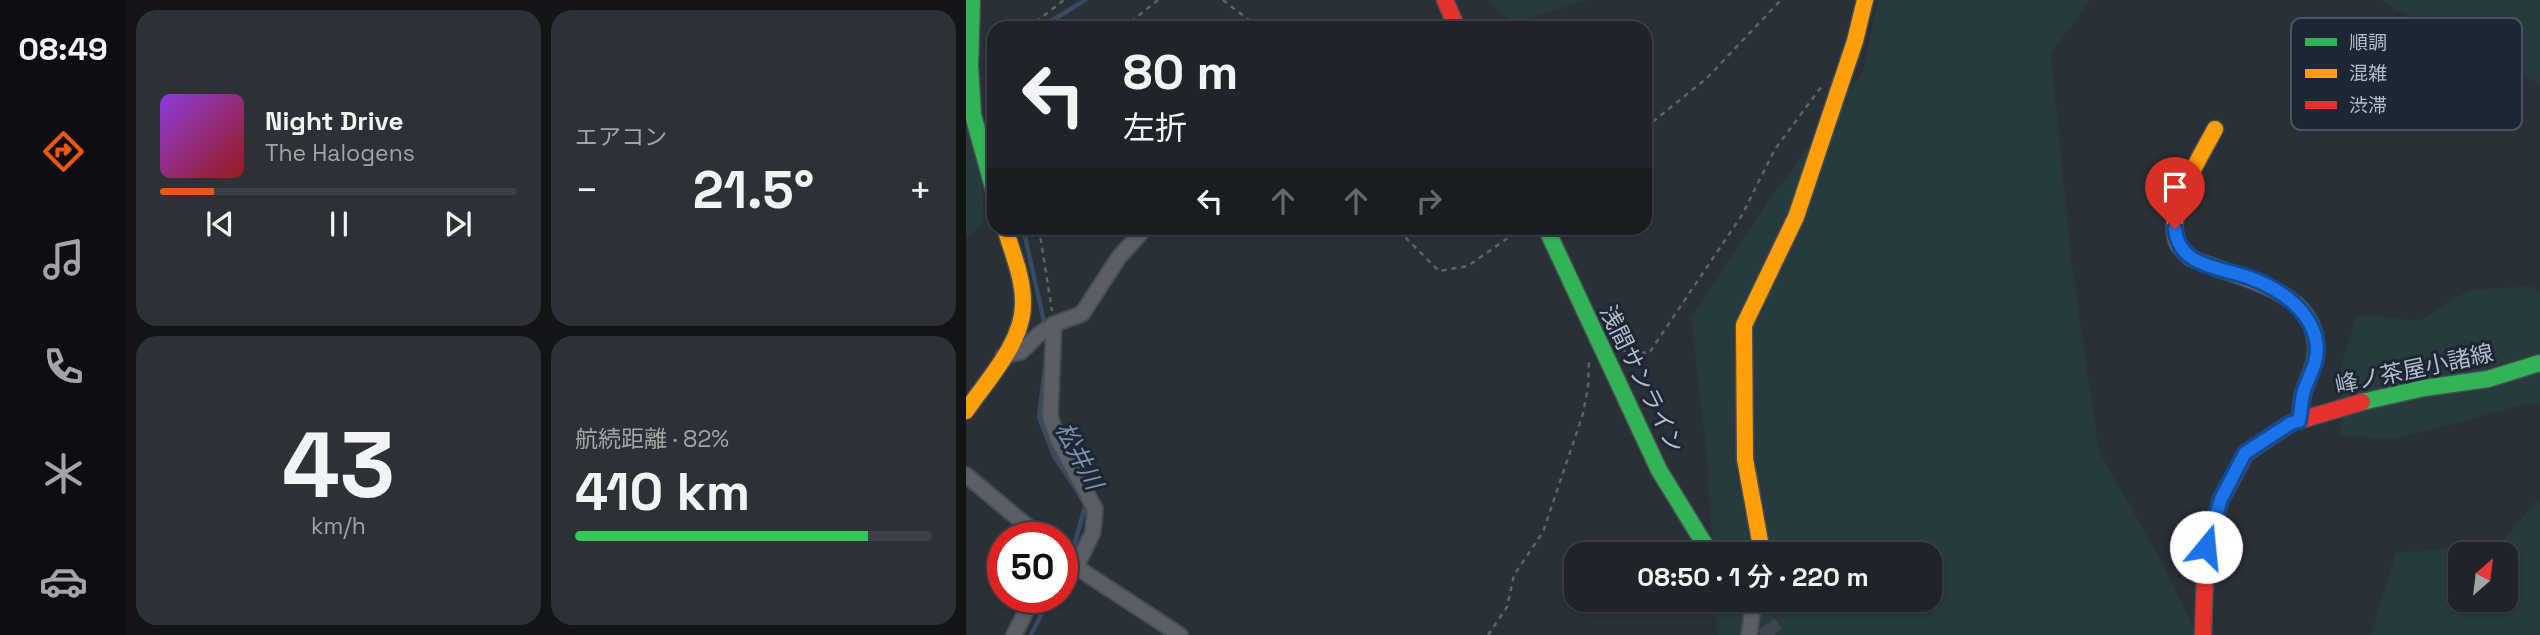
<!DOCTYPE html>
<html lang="ja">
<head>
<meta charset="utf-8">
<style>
	:root { --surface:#20242a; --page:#2d3036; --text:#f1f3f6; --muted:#a2a4a8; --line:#3d4147; --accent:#ea580c }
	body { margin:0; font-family:"Space Grotesk","Noto Sans JP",sans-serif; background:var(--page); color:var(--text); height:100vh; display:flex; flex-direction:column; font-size:26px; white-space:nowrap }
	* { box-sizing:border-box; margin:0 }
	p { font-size:23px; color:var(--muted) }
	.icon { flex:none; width:38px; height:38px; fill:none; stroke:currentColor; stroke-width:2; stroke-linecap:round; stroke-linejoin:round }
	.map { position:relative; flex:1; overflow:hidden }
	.sheet { display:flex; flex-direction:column; gap:10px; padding:10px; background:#121417; width:840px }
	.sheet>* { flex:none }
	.banner { position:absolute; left:21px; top:21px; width:665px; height:214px; border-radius:21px; box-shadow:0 2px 5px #0004,0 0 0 2px var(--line); background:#20242a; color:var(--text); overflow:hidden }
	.needle { width:46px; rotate:28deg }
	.controls { position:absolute; left:1482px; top:542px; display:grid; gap:14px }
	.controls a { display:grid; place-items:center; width:70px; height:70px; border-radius:14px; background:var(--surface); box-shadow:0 2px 5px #0004,0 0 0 2px var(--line); font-size:35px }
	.speed { position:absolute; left:21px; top:522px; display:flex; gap:14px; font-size:35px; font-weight:700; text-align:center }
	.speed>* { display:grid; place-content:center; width:91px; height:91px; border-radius:50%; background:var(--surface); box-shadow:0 2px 5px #0004,0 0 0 2px var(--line); line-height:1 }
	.speed .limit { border:10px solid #d22; background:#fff; color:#111 }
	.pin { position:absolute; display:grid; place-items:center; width:60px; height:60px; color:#fff; margin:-72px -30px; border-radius:50% 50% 50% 0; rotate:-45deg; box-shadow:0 0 7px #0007 }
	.pin .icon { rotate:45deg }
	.me { position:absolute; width:77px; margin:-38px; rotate:17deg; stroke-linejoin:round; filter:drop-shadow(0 0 5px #0008) }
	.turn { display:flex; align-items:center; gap:24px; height:147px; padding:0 21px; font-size:32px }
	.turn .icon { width:91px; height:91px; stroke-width:2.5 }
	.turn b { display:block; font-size:49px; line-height:60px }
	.lanes { display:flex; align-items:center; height:66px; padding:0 21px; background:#0003; justify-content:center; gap:35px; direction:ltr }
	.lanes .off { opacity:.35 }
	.big { font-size:52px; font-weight:600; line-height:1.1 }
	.sheet .tile { flex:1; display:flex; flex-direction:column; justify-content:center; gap:10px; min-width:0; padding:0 24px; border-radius:21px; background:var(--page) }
	.sheet .dial { align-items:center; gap:0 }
	.dial b { font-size:91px; line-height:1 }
	.song { display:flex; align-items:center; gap:21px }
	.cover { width:84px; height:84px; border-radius:10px; background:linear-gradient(135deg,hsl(270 70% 55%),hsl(0 70% 35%)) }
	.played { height:7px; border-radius:4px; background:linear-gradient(90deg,var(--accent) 15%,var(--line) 15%) }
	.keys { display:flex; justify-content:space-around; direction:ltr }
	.heat { display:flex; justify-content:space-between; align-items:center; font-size:38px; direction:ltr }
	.charge { height:10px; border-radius:5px; background:linear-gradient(90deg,#34c759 82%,var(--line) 0) }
	.sheet .tiles { flex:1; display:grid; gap:10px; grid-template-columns:repeat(2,1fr) }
	.trip { position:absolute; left:598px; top:542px; width:378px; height:70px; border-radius:21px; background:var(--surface); box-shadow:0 2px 5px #0004,0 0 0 2px var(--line); font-weight:600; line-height:70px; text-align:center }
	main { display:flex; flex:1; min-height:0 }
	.dock { display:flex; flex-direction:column; width:126px; justify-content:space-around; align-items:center; background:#0d0e11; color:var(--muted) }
	.dock .icon { width:49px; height:49px }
	.dock .current { color:var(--accent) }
	.dock b { font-size:32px; color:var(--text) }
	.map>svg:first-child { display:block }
</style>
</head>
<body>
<main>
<nav class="dock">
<b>08:49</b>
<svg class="icon current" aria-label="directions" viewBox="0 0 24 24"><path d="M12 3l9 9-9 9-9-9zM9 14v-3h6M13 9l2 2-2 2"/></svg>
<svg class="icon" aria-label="music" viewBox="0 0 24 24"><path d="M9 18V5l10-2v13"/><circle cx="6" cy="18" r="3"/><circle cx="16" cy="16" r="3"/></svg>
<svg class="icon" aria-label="phone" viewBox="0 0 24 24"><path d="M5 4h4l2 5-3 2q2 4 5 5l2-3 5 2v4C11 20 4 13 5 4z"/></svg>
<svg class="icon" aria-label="climate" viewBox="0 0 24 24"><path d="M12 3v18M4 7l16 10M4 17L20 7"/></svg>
<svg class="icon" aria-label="car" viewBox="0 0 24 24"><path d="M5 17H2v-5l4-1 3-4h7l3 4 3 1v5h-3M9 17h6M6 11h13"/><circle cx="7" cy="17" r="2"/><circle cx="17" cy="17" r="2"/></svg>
</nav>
<section class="sheet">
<div class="tiles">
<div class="tile">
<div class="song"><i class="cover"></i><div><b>Night Drive</b><p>The Halogens</p></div></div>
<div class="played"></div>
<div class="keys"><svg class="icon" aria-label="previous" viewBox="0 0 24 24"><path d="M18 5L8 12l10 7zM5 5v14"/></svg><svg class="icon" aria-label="pause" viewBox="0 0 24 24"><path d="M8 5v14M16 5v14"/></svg><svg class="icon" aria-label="next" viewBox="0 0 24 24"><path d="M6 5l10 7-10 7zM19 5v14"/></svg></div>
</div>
<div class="tile"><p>エアコン</p>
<div class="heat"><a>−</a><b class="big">21.5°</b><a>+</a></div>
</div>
<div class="tile dial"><b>43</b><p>km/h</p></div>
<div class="tile"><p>航続距離 · 82%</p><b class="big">410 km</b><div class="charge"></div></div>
</div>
</section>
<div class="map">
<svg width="1574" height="635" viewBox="0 0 1574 635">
	<rect width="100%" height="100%" fill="#2a3038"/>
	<path fill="#273a3e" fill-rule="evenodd" d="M522 0H621L551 22 538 16Z
		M912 0H1123L1085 55 1105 258 1133 452 1190 552 1231 635H752L750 600H964V555H747L740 447 725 319 803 201 897 71Z
		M1413 0H1574V84Z
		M0 109 16 183 18 224 0 237Z
		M1566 286 1574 294V405L1564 403 1430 439 1375 436 1373 374 1391 314 1454 321 1503 290Z
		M1574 498V635H1405L1430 553 1532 545ZM1494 555H1540V600H1494Z"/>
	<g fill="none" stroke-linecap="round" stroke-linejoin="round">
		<path stroke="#384963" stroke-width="4.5" d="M74 28 119 0
			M57 228 79 326
			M79 369 73 417 88 456 120 504 104 559
			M65 635 84 597"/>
		<path stroke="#3f454e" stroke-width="21" stroke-dasharray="21 10" stroke-linecap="butt" d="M781 600 808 635"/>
		<g stroke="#484c53" stroke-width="18">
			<path id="street" d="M37 356 55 352 72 335 88 324
				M0 475 74 537
				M96 556 110 567 214 635
				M96 578 110 567 127 532 129 509 92 440 84 416 88 324 116 314 153 257 176 232
				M48 635 61 609 75 597
				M783 635 788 600"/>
		</g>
		<g stroke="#484c53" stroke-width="19">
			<path id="fast" d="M6 0 4 66 7 115 28 191
				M580 228 693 470 739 545
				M1396 402 1458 388 1522 379 1574 363"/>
		</g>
		<g stroke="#484c53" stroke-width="19">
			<path id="slow" d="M1249 129C1235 156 1199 211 1211 242 1214 249 1220 253 1225 258 1269 279 1354 287 1350 353 1349 369 1341 379 1337 394 1335 403 1335 412 1333 421
				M0 411C21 380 58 342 57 302 57 277 46 252 39 228
				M794 555 795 547 779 459 778 325 830 217 889 41 899 0"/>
		</g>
		<g stroke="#484c53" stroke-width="19">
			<path id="jam" d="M479 0 491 28
				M1237 635 1240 547 1255 499 1280 453 1325 423 1396 402"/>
		</g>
		<path stroke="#5d636a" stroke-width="2.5" stroke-dasharray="5 5" stroke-linecap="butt" d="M257 0 293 28
			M62 28 98 0
			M157 28 192 0
			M679 128 741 78 815 0
			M73 228 86 311
			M382 228 434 232 473 271 502 266 556 228
			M655 350 683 353 776 215 809 149 856 86
			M522 635 541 607 548 575 577 532 617 414 622 387 623 361"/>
		<use href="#street" stroke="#5a5e66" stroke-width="14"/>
		<use href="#fast" stroke="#30b455" stroke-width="16"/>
		<use href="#slow" stroke="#ff9f0a" stroke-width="16"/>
		<use href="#jam" stroke="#e5322d" stroke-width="16"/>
	</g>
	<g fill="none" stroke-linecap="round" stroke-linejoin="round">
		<g stroke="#114b97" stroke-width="18">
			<path id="route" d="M1209 229C1213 268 1256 267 1284 278 1315 289 1349 313 1351 348 1351 367 1341 378 1337 394 1335 403 1335 412 1333 421L1325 423 1279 453 1255 499 1240 547"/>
		</g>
		<use href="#route" stroke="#1a73e8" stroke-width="12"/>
	</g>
	<g text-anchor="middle" stroke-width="6" stroke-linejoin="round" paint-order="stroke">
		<g font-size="23" fill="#b4bcc9" stroke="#1d2633">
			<text transform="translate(1448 369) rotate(-12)" y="8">峰ノ茶屋小諸線</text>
			<text transform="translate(676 379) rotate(64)" y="8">浅間サンライン</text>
		</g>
		<g font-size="24" font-style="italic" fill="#7c92b1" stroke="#1d2633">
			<text transform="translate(113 456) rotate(62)" y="8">松井川</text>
		</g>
	</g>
	<rect x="1325" y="18" width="231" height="112" rx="10" fill="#1d2633" stroke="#4a5360" stroke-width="2"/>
	<rect x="1339" y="38" width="32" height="8" fill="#30b455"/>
	<rect x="1339" y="69" width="32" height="9" fill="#ff9f0a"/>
	<rect x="1339" y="101" width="32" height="8" fill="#e5322d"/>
	<g font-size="19" fill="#b4bcc9">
		<text x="1383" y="49">順調</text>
		<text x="1383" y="80">混雑</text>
		<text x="1383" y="112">渋滞</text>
	</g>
</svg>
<div class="controls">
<a><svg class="needle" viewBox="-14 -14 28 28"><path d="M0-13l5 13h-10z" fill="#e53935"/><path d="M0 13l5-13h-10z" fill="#a2a4a8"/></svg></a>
</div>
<div class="speed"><div class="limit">50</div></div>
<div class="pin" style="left:1209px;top:229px;background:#d93025"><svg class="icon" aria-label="arrive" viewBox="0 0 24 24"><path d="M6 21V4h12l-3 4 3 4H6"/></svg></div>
<svg class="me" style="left:1240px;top:547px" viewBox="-20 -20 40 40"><circle r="19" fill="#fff"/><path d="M0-13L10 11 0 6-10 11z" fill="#1a73e8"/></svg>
<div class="trip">08:50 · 1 分 · 220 m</div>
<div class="banner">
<div class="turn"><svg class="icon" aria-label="left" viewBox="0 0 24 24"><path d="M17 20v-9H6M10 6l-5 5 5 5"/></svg><div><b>80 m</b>左折</div></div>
<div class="lanes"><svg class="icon" aria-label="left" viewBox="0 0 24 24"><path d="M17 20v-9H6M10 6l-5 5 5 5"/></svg><svg class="icon off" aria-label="ahead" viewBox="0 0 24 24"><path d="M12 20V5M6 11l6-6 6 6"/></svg><svg class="icon off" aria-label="ahead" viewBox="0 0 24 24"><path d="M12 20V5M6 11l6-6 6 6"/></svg><svg class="icon off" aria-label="right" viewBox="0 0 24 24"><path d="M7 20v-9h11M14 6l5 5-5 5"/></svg></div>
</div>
</div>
</main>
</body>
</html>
